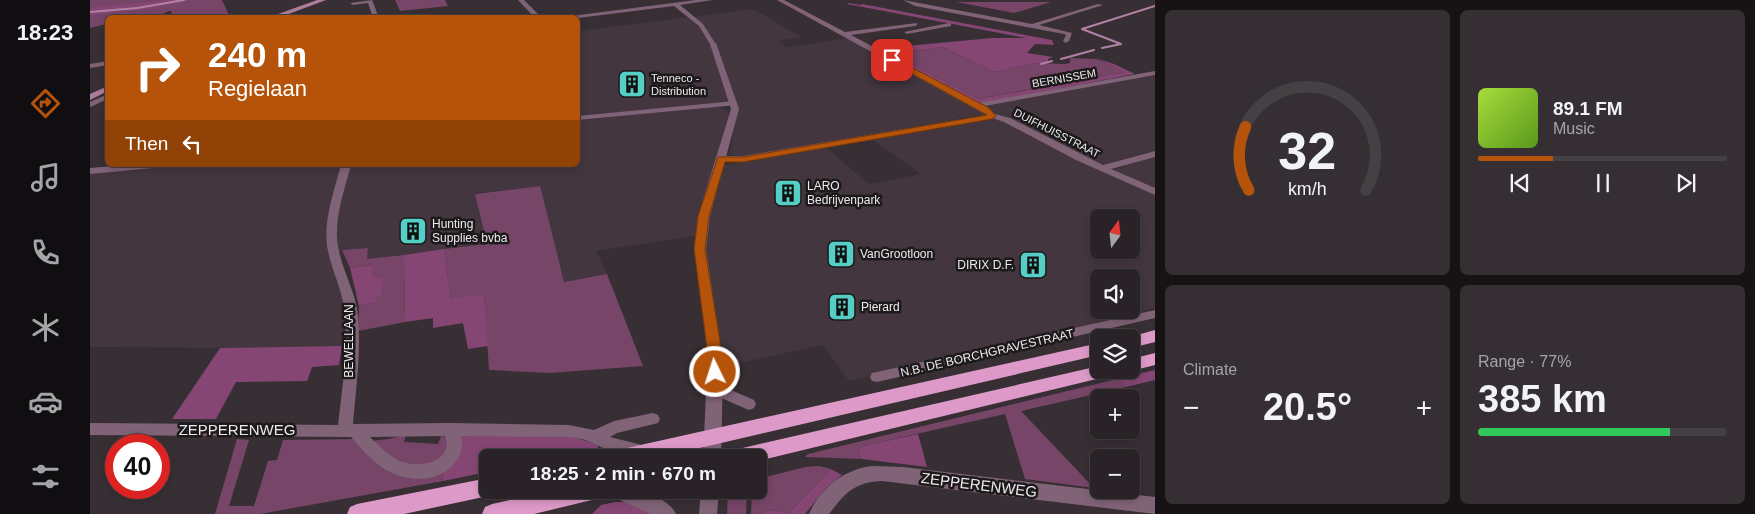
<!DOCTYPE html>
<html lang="en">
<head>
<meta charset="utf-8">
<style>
	:root { --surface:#292327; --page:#352f33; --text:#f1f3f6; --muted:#a5a4a7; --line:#454044; --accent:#b45309 }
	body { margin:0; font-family:Arial,sans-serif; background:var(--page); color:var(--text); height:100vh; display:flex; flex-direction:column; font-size:19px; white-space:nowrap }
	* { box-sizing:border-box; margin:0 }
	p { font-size:16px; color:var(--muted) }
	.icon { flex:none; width:28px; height:28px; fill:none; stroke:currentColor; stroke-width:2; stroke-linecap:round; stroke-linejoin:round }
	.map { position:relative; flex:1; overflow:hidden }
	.side { display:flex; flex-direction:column; gap:10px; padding:10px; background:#171315; width:600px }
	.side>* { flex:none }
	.banner { position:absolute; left:15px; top:15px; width:475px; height:152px; border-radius:8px; box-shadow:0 2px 8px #0003,0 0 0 1px var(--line); background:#b45309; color:#fff; overflow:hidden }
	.needle { width:32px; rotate:15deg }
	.buttons { position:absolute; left:1000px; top:209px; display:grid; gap:10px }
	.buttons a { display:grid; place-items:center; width:50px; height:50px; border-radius:8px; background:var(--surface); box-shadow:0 2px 8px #0003,0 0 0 1px var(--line); font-size:25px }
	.speed { position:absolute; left:15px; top:434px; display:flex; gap:10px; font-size:25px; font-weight:700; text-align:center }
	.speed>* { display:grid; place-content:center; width:65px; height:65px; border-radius:50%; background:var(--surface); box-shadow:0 2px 8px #0003,0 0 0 1px var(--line); line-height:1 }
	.speed .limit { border:8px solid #d22; background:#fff; color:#111 }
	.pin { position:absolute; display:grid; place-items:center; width:42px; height:42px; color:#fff; margin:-21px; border-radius:10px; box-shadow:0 2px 8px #0006 }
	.me { position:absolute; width:55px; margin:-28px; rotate:356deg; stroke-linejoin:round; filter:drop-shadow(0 0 4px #0008) }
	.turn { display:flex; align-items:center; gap:18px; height:105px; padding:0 20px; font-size:22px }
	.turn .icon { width:65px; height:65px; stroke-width:2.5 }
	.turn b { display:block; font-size:35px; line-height:42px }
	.then { display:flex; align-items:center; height:48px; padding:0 20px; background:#0003; gap:10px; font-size:19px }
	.big { font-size:38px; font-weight:600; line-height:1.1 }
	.side .tile { flex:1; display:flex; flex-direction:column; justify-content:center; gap:8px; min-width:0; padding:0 18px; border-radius:8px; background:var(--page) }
	.side .dial { align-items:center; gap:0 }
	.dial svg { height:130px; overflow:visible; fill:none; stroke:var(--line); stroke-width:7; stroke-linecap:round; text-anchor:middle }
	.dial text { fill:var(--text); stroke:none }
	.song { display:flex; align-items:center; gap:15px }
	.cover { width:60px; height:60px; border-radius:8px; background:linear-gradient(135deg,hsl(80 70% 55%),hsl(90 70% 35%)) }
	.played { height:5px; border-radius:2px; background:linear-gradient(90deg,var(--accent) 30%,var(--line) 30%) }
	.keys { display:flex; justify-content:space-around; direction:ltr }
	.heat { display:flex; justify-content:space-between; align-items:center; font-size:28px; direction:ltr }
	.charge { height:8px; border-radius:4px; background:linear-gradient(90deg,#34c759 77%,var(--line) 0) }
	.side .tiles { flex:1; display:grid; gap:10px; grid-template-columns:repeat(2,1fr) }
	.trip { position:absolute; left:389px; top:449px; width:288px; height:50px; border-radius:8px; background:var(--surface); box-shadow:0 2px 8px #0003,0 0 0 1px var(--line); font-weight:600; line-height:50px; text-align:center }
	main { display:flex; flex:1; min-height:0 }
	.menu { display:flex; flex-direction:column; width:90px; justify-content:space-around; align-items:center; background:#100e10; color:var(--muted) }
	.menu .icon { width:35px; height:35px }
	.menu .current { color:var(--accent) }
	.menu b { font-size:22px; color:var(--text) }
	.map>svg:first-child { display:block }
</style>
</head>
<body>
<main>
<nav class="menu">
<b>18:23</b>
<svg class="icon current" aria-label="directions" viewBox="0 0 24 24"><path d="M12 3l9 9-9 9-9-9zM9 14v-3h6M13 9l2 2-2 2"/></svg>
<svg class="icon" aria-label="music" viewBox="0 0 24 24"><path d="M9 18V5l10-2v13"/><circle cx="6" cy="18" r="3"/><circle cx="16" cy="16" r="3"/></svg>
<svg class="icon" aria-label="phone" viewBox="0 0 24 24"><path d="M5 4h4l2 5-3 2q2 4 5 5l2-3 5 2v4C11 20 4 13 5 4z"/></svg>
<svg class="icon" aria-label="climate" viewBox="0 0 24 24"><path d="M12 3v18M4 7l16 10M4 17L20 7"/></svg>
<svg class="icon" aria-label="car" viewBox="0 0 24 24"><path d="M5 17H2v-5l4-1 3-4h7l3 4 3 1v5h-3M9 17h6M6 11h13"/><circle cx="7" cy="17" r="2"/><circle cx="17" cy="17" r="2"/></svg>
<svg class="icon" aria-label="filters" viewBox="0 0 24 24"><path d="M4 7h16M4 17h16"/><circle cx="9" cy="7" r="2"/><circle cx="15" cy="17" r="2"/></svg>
</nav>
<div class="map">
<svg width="1065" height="514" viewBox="0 0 1065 514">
	<rect width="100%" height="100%" fill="#372f34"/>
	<path fill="#43363f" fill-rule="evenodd" d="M663 9 711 37 688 41 697 47 761 38 896 114 653 157 640 154 648 100 488 117V31Z
		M1065 75V150L1015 164 1005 162 906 114 896 106Z
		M624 106 630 107 640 113 626 161 636 165 735 147 779 184 831 174 781 139 900 118 914 121 1015 172 1065 156V308L977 331 759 381 733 345 635 366 616 260 617 237 603 236 506 251 517 274 474 282 449 186 385 193 397 244 276 260 278 248 252 250 238 253 254 295 252 346 189 348 0 347V173L79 165H488V121ZM1009 218H1041V250H1009ZM1009 278H1041V310H1009Z"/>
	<path fill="#764567" d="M0 0H132L140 17H82L81 11C74 12 70 17 63 17 48 19 32 17 18 18L17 24 0 28Z
		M305 0H355L358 6 310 11Z
		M866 2H961L924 13Z
		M852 47 905 72 945 63 975 64 980 63V58L1006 59 1036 72 992 80 980 76 985 81 888 99 803 54Z
		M450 186 474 282 517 274 553 366 460 373 399 370 394 294 361 300 354 249 397 244 385 194Z
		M278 248 277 259 314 255 315 322 268 331 269 306 283 303 293 276 283 277 284 265 260 268 252 250Z
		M1027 379 1036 387 931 411 1004 488 935 479 915 414 773 446 768 450 772 459 715 457 718 454Z
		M316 435 314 442 348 444 351 436 357 437 359 451 341 466 307 463 281 441 298 439Z
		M147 439 159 440 139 506H164L178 461 187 460 193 440 264 439 296 467 352 469 353 481 170 514H125Z
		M729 466 741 469 699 513 681 510 670 514H661L662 490H668V479L715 467Z
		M646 490H657L656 514H637L638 492Z"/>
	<path fill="#864674" d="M76 0H103L63 8 0 15V9L8 7Z
		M759 3 770 5 772 4 962 40 964 45 945 44 937 53 963 57 958 59V63H945L905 72 852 47 803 54 888 99 983 82 972 77 973 76 992 80 1035 72 1005 58 1024 64 1045 74 894 103 885 102 785 49 902 38H936L757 4Z
		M354 249 361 299 394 294 398 346 378 349 373 323 343 328V318L315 322 314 255Z
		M284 265 283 277 293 276C294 287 292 295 283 303L269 306 260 268Z
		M252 346 249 365 222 367 217 381 146 382 126 419H82L130 348Z
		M1065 370V380L1036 387 1027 379Z
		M371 434 484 437 508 445V448C497 462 418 457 398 458L397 472 353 481 352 469Z
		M828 434 837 467 772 459 768 450 773 446Z
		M741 469 752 475 736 488 715 514H670L681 510 699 513Z
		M525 502H537L567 514H502L511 505Z"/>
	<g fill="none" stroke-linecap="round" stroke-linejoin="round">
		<path stroke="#b282a5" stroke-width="2" d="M0 12 47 8 94 0
			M1012 48 1031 44 992 29 1065 6
			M971 59 1004 50
			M951 64 962 61"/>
		<path fill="#806377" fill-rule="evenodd" d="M282 0 289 18H283L278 3 263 5 260 3Z
			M428 0H434L452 18H445Z
			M606 0H623L590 5 613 24 625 43 624 44H620L609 26 584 6 488 18H466Z
			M687 0H694L755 32 827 23V25L825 26 761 35 888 103 1065 71V75L895 106 905 114 920 118 1013 165 1065 151V157L1021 169 1065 188V195L986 160 914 122 902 118 653 162 628 161 626 159 631 156H653L896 115Z
			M813 0 942 24 1008 4 1013 5 949 25 982 33 979 41 976 43 973 41 976 35 974 34 825 6Z
			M859 23 861 24V26L817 34 814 32Z
			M18 94V99L0 107V102Z
			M644 101H647V105L488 120V116Z
			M34 165H68L63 168 0 174V168Z
			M251 165H261C254 192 242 223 249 251 254 275 266 292 268 317 271 353 266 388 263 424L359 423 479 425 504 430 524 421 563 413 568 415 570 419 568 423 527 433 520 437 556 446 558 451 556 456C537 462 511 446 495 440 490 438 484 438 479 437L371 436C373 444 372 451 368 458 354 483 321 483 298 471 284 463 272 450 261 437L0 435V423L248 425C252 389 258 353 255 318 254 292 243 275 238 251 232 223 244 192 251 165ZM355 436C365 462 328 469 310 461 299 456 289 446 280 437Z
			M1065 310V318L787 382 782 381 780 377 782 373 787 372Z
			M625 383 664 400 666 404 664 408 659 410 654 408 620 393 618 389 620 385Z"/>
		<path fill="#806377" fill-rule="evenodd" d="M619 41 626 43 649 109 620 216 616 249 630 341 633 372 631 458H613L617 372 616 341 604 249 608 216 641 109Z
			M18 61V65L0 68V64Z
			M782 466 813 467 1065 497V514L792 481C765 482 755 493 739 514H719C730 488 755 469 782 466Z
			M518 490C527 490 537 489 546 490 559 492 581 502 586 514H561L521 496Z
			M611 490H629L627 514H609Z"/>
		<path fill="#ac7d9d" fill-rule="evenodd" d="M227 0H236L188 18H177Z
			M18 86V91L0 100V94Z"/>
		<path fill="#dd9ac8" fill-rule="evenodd" d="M1065 330V342L1041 348V338H1036Z
			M1009 343V355L567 458H519L521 452 528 450Z
			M1065 353V365L1041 371 1037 370H1041V359Z
			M1009 366V370H1027L1025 375 1019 376 668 461V458H635L637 452 644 450Z
			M398 478V490H407L405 494 398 496 314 514H257L260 507 267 504Z
			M465 490H516L513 497 506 499 444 514H392L395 507 402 504Z"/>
	</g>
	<path fill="#b45309" stroke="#753606" d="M799 58H804L899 108 906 116 902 119 653 162H635L619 216 615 249 630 341 632 372 630 375 625 377 620 375 618 372 616 341 604 249 608 216 628 157H653L897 115 799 61Z"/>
	<defs>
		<g id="building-square" transform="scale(1.4375)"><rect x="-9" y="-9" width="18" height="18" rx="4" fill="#55cec5" stroke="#1c191b"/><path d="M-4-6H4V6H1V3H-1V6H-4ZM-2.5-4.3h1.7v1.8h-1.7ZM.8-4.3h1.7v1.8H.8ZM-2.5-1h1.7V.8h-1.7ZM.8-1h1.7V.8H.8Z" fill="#111"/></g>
	</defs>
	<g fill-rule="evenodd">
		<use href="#building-square" x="542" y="84"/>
		<use href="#building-square" x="698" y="193"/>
		<use href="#building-square" x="323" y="231"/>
		<use href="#building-square" x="751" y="254"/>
		<use href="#building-square" x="943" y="265"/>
		<use href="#building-square" x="752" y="307"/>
	</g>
	<g text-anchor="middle" stroke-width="5" stroke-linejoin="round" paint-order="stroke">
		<g font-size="11" fill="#ede8ec" stroke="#1c191b" text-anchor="start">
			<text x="561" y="82">Tenneco -<tspan x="561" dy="13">Distribution</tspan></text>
		</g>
		<g font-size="11" fill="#ede8ec" stroke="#1c191b">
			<text transform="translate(974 78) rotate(-10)" y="4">BERNISSEM</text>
			<text transform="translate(967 133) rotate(27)" y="4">DUIFHUISSTRAAT</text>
		</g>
		<g font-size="12" fill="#ede8ec" stroke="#1c191b" text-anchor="start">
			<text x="717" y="190">LARO<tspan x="717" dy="14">Bedrijvenpark</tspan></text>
			<text x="342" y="228">Hunting<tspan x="342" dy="14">Supplies bvba</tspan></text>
			<text x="770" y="258">VanGrootloon</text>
			<text x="924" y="269" text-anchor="end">DIRIX D.F.</text>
			<text x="771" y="311">Pierard</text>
		</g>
		<g font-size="12" fill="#ede8ec" stroke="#1c191b">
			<text transform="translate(259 341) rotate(-90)" y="4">BEWELLAAN</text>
			<text transform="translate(897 353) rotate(-13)" y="4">N.B. DE BORCHGRAVESTRAAT</text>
		</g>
		<g font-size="15" fill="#ede8ec" stroke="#1c191b">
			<text x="147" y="435">ZEPPERENWEG</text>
			<text transform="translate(889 485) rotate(7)" y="5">ZEPPERENWEG</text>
		</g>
	</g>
</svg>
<div class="buttons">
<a><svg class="needle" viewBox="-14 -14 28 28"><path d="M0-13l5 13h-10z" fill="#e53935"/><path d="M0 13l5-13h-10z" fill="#a5a4a7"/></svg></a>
<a><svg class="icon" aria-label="sound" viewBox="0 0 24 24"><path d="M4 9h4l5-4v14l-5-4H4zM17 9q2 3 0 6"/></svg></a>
<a><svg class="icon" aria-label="layers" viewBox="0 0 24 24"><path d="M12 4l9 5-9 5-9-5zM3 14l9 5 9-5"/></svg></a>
<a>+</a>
<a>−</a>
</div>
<div class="speed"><div class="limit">40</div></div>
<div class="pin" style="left:802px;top:60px;background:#d93025"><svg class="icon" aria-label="arrive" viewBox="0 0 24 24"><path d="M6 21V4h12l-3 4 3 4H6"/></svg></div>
<svg class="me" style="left:625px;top:372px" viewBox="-20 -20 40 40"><circle r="17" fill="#b45309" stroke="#fff" stroke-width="3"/><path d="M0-11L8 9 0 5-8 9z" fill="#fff"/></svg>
<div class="trip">18:25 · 2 min · 670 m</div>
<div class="banner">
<div class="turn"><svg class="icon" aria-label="right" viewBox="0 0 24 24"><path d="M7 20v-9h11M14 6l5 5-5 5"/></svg><div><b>240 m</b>Regielaan</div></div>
<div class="then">Then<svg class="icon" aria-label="left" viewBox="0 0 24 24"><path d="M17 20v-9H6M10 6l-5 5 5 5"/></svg></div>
</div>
</div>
<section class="side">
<div class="tiles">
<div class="tile dial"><svg viewBox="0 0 100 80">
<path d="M14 69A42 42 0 1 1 86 69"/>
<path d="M14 69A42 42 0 0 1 12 30" stroke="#b45309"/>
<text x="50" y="56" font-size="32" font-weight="700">32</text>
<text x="50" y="72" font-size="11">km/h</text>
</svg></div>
<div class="tile">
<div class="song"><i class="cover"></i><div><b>89.1 FM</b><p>Music</p></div></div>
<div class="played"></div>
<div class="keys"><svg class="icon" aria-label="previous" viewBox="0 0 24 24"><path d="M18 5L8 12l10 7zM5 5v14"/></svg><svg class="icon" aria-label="pause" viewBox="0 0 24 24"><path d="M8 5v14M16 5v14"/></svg><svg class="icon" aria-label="next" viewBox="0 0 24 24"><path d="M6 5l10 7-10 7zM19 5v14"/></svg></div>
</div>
<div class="tile"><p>Climate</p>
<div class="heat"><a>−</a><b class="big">20.5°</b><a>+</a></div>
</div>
<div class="tile"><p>Range · 77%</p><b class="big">385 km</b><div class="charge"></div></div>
</div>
</section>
</main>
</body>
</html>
